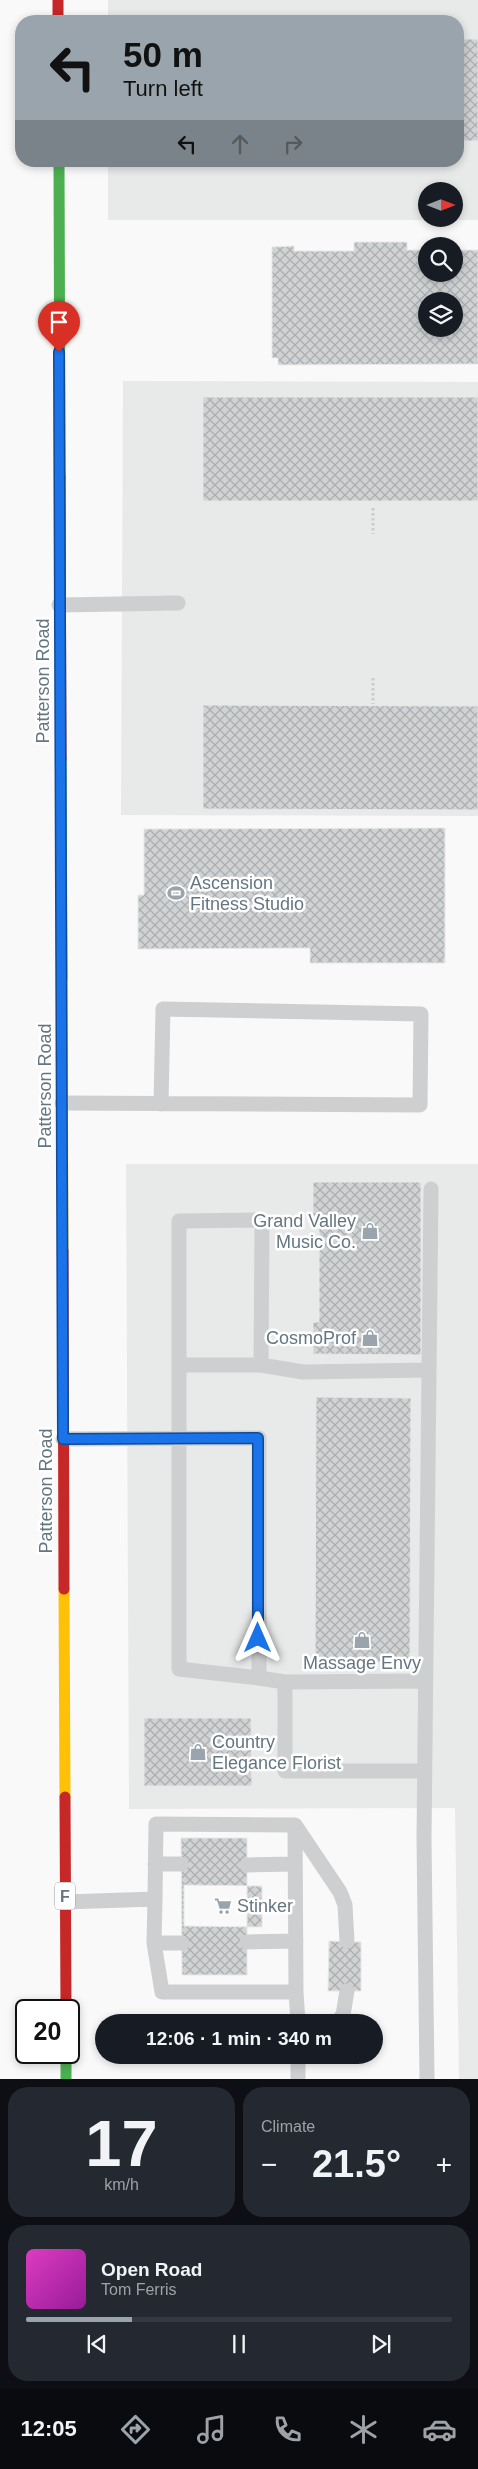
<!DOCTYPE html>
<html lang="en">
<head>
<meta charset="utf-8">
<style>
	:root { --surface:#171b24; --page:#242831; --text:#f1f3f6; --muted:#9ea1a6; --line:#363941; --accent:#99a4ac }
	body { margin:0; font-family:Helvetica,sans-serif; background:var(--page); color:var(--text); height:100vh; display:flex; flex-direction:column; font-size:19px; white-space:nowrap }
	* { box-sizing:border-box; margin:0 }
	p { font-size:16px; color:var(--muted) }
	.icon { flex:none; width:28px; height:28px; fill:none; stroke:currentColor; stroke-width:2; stroke-linecap:round; stroke-linejoin:round }
	.map { position:relative; height:2079px; overflow:hidden }
	.sheet { display:flex; flex-direction:column; gap:8px; padding:8px; background:#0d0f14; flex:1 }
	.sheet>* { flex:none }
	.banner { position:absolute; left:15px; top:15px; width:449px; height:152px; border-radius:20px; box-shadow:0 2px 8px #0003; background:#99a4ac; color:#111; overflow:hidden }
	.needle { width:32px; rotate:90deg }
	.fabs { position:absolute; left:418px; top:182px; display:grid; gap:10px }
	.fabs a { display:grid; place-items:center; width:45px; height:45px; border-radius:50%; background:var(--surface); box-shadow:0 2px 8px #0003; font-size:25px }
	.speed { position:absolute; left:15px; top:1999px; display:flex; gap:10px; font-size:25px; font-weight:700; text-align:center }
	.speed>* { display:grid; place-content:center; width:65px; height:65px; border-radius:50%; background:var(--surface); box-shadow:0 2px 8px #0003; line-height:1 }
	.speed .limit { border:2px solid #111; border-radius:8px; background:#fff; color:#111 }
	.pin { position:absolute; display:grid; place-items:center; width:42px; height:42px; color:#fff; margin:-51px -21px; border-radius:50% 50% 50% 0; rotate:-45deg; box-shadow:0 0 5px #0007 }
	.pin .icon { rotate:45deg }
	.me { position:absolute; width:55px; margin:-28px; rotate:0deg; stroke-linejoin:round; filter:drop-shadow(0 0 4px #0008) }
	.turn { display:flex; align-items:center; gap:18px; height:105px; padding:0 25px; font-size:22px }
	.turn .icon { width:65px; height:65px; stroke-width:2.5 }
	.turn b { display:block; font-size:35px; line-height:42px }
	.lanes { display:flex; align-items:center; height:48px; padding:0 25px; background:#0003; justify-content:center; gap:25px; direction:ltr }
	.lanes .off { opacity:.35 }
	.big { font-size:38px; font-weight:700; line-height:1.1 }
	.sheet .tile { flex:1; display:flex; flex-direction:column; justify-content:center; gap:8px; min-width:0; padding:0 18px; border-radius:20px; background:var(--page) }
	.sheet .dial { align-items:center; gap:0 }
	.dial b { font-size:65px; line-height:1 }
	.song { display:flex; align-items:center; gap:15px }
	.cover { width:60px; height:60px; border-radius:8px; background:linear-gradient(135deg,hsl(310 70% 55%),hsl(300 70% 35%)) }
	.played { height:5px; border-radius:2px; background:linear-gradient(90deg,var(--accent) 25%,var(--line) 25%) }
	.keys { display:flex; justify-content:space-around; direction:ltr }
	.heat { display:flex; justify-content:space-between; align-items:center; font-size:28px; direction:ltr }
	.sheet .tiles { flex:1; display:grid; gap:8px; grid-template-columns:1fr 1fr }
	.tile:last-child { grid-column:span 2 }
	.trip { position:absolute; left:95px; top:2014px; width:288px; height:50px; border-radius:25px; background:var(--surface); box-shadow:0 2px 8px #0003; font-weight:700; line-height:50px; text-align:center }
	.dock { display:flex; height:80px; justify-content:space-around; align-items:center; background:#090b0e; color:var(--muted) }
	.dock .icon { width:35px; height:35px }
	.dock .active { color:var(--accent) }
	.dock b { font-size:22px; color:var(--text) }
	.map>svg:first-child { display:block }
</style>
</head>
<body>
<div class="map">
<svg width="478" height="2079" viewBox="0 0 478 2079">
	<defs>
		<pattern id="building-cross-hatch" width="8" height="8" patternUnits="userSpaceOnUse" patternTransform="scale(1.25)"><rect width="8" height="8" fill="#d0d2d3"/><path d="M0 0l8 8M0 8l8-8" fill="none" stroke="#acafb1"/></pattern>
	</defs>
	<rect width="100%" height="100%" fill="#f9f9f9"/>
	<path fill="#e8e9e9" fill-rule="evenodd" d="M108 0H478V220H108V161H458V21H108ZM426 191H454V219H426Z
		M123 381 478 382V816L121 815Z
		M126 1164H478V2079H459L455 1808 129 1809Z"/>
	<path fill="url(#building-cross-hatch)" stroke="#e8e8e8" fill-rule="evenodd" d="M458 39H478V141H458Z
		M354 242H407V250H426V274H454V246H431H456V250H478V364L278 365V358H272V247L294 246V251H354ZM426 301H454V329H426Z
		M203 397H478V501H203Z
		M203 705 478 706V810L203 809Z
		M445 828V963H310V948L138 949V895H144V829Z
		M313 1182H421V1355L313 1354V1322H319V1216H313Z
		M316 1397 411 1398 410 1662H315Z
		M144 1718H251L252 1786H144Z
		M181 1838H247V1975H182Z
		M184 1885 262 1886V1927L184 1926Z
		M329 1941 361 1942V1991H328Z"/>
	<g fill="none" stroke-linecap="round" stroke-linejoin="round">
		<path stroke="#cbcccd" stroke-width="3" stroke-dasharray="2.5 2.5" stroke-linecap="butt" d="M373 508V534
			M373 678V704"/>
		<path stroke="#cecfd0" stroke-width="15" d="M59 605 178 603
			M62 1103 420 1105 421 1014 163 1009 161 1104
			M179 1365V1221L262 1220 261 1365
			M63 1439 259 1438V1678L285 1682 425 1681
			M259 1678 179 1669V1365H261L303 1372 429 1370
			M285 1682V1771H424
			M295 1825 340 1892 345 1905 347 1941
			M155 1864H181
			M247 1865 295 1864
			M65 1902 155 1899 156 1824 295 1825 296 1992H162L154 1943 155 1899
			M247 1942 296 1941
			M154 1943H182
			M296 1992 298 2022
			M337 2022 343 2015 347 1991
			M298 2079V2055
			M427 2079 424 1838 431 1189"/>
		<path stroke="#4caf50" stroke-width="11" d="M59 161 60 477
			M61 759 62 978
			M66 2052V2079"/>
		<path stroke="#ffc107" stroke-width="11" d="M62 978 63 1251
			M64 1589 65 1797"/>
		<path stroke="#c62828" stroke-width="11" d="M58 0V21
			M60 477 61 759
			M63 1251 64 1589
			M65 1797 66 2010"/>
	</g>
	<g fill="none" stroke-linecap="round" stroke-linejoin="round">
		<g stroke="#114b97" stroke-width="12">
			<path id="route" d="M59 352 63 1439 258 1438V1638"/>
		</g>
		<use href="#route" stroke="#1a73e8" stroke-width="9"/>
	</g>
	<defs>
		<g id="stadium-bare" transform="scale(1.35)"><path d="M0-5a6.5 5 0 1 0 0 10a6.5 5 0 1 0 0-10ZM-3.5-1.8h7v3.6h-7Z" fill="#99a4ac" stroke="#fff" stroke-width="2.5" paint-order="stroke"/></g>
		<g id="shop-bare" transform="scale(1.35)"><path d="M-5-2.5h2.3a2.7 3.5 0 0 1 5.4 0H5L5.5 6h-11ZM-1.5-2.5h3a1.5 2.3 0 0 0-3 0Z" fill="#99a4ac" stroke="#fff" stroke-width="2.5" paint-order="stroke"/></g>
		<g id="supermarket-bare" transform="scale(1.35)"><path d="M-6-5.5h2.5l.6 2H6L4.5 2H-2.5L-4.4-4H-6ZM-1.5 3.2a1.3 1.3 0 1 0 .1 0ZM3 3.2a1.3 1.3 0 1 0 .1 0Z" fill="#99a4ac" stroke="#fff" stroke-width="2.5" paint-order="stroke"/></g>
	</defs>
	<g fill-rule="evenodd">
		<use href="#stadium-bare" x="176" y="893"/>
		<use href="#shop-bare" x="370" y="1231"/>
		<use href="#shop-bare" x="370" y="1338"/>
		<use href="#shop-bare" x="362" y="1640"/>
		<use href="#shop-bare" x="198" y="1752"/>
		<use href="#supermarket-bare" x="223" y="1906"/>
	</g>
	<g text-anchor="middle" stroke-width="5" stroke-linejoin="round" paint-order="stroke">
		<rect fill="#fff" stroke="#939fa8" stroke-width="1" x="55" y="1882.5" width="20" height="27" rx="4"/>
		<g font-size="16" font-weight="bold" fill="#657683">
			<text x="65" y="1902">F</text>
		</g>
		<g font-size="18" fill="#657683" stroke="#fff">
			<text transform="translate(43 681) rotate(-90)" y="6">Patterson Road</text>
			<text transform="translate(45 1086) rotate(-90)" y="6">Patterson Road</text>
			<text transform="translate(46 1491) rotate(-90)" y="6">Patterson Road</text>
		</g>
		<g font-size="18" fill="#657683" stroke="#fff" text-anchor="start">
			<text x="190" y="889">Ascension<tspan x="190" dy="21">Fitness Studio</tspan></text>
			<text x="356" y="1227" text-anchor="end">Grand Valley<tspan x="356" dy="21">Music Co.</tspan></text>
			<text x="356" y="1344" text-anchor="end">CosmoProf</text>
			<text x="362" y="1669" text-anchor="middle">Massage Envy</text>
			<text x="212" y="1748">Country<tspan x="212" dy="21">Elegance Florist</tspan></text>
			<text x="237" y="1912">Stinker</text>
		</g>
	</g>
</svg>
<div class="fabs">
<a><svg class="needle" viewBox="-14 -14 28 28"><path d="M0-13l5 13h-10z" fill="#e53935"/><path d="M0 13l5-13h-10z" fill="#9ea1a6"/></svg></a>
<a><svg class="icon" aria-label="search" viewBox="0 0 24 24"><circle cx="10" cy="10" r="6"/><path d="M15 15l6 6"/></svg></a>
<a><svg class="icon" aria-label="layers" viewBox="0 0 24 24"><path d="M12 4l9 5-9 5-9-5zM3 14l9 5 9-5"/></svg></a>
</div>
<div class="speed"><div class="limit">20</div></div>
<div class="pin" style="left:59px;top:352px;background:#d93025"><svg class="icon" aria-label="arrive" viewBox="0 0 24 24"><path d="M6 21V4h12l-3 4 3 4H6"/></svg></div>
<svg class="me" style="left:258px;top:1638px" viewBox="-20 -20 40 40"><path d="M0-17L14 15 0 8-14 15z" fill="#1a73e8" stroke="#fff" stroke-width="4"/></svg>
<div class="trip">12:06 · 1 min · 340 m</div>
<div class="banner">
<div class="turn"><svg class="icon" aria-label="left" viewBox="0 0 24 24"><path d="M17 20v-9H6M10 6l-5 5 5 5"/></svg><div><b>50 m</b>Turn left</div></div>
<div class="lanes"><svg class="icon" aria-label="left" viewBox="0 0 24 24"><path d="M17 20v-9H6M10 6l-5 5 5 5"/></svg><svg class="icon off" aria-label="ahead" viewBox="0 0 24 24"><path d="M12 20V5M6 11l6-6 6 6"/></svg><svg class="icon off" aria-label="right" viewBox="0 0 24 24"><path d="M7 20v-9h11M14 6l5 5-5 5"/></svg></div>
</div>
</div>
<section class="sheet">
<div class="tiles">
<div class="tile dial"><b>17</b><p>km/h</p></div>
<div class="tile"><p>Climate</p>
<div class="heat"><a>−</a><b class="big">21.5°</b><a>+</a></div>
</div>
<div class="tile">
<div class="song"><i class="cover"></i><div><b>Open Road</b><p>Tom Ferris</p></div></div>
<div class="played"></div>
<div class="keys"><svg class="icon" aria-label="previous" viewBox="0 0 24 24"><path d="M18 5L8 12l10 7zM5 5v14"/></svg><svg class="icon" aria-label="pause" viewBox="0 0 24 24"><path d="M8 5v14M16 5v14"/></svg><svg class="icon" aria-label="next" viewBox="0 0 24 24"><path d="M6 5l10 7-10 7zM19 5v14"/></svg></div>
</div>
</div>
</section>
<nav class="dock">
<b>12:05</b>
<svg class="icon active" aria-label="directions" viewBox="0 0 24 24"><path d="M12 3l9 9-9 9-9-9zM9 14v-3h6M13 9l2 2-2 2"/></svg>
<svg class="icon" aria-label="music" viewBox="0 0 24 24"><path d="M9 18V5l10-2v13"/><circle cx="6" cy="18" r="3"/><circle cx="16" cy="16" r="3"/></svg>
<svg class="icon" aria-label="phone" viewBox="0 0 24 24"><path d="M5 4h4l2 5-3 2q2 4 5 5l2-3 5 2v4C11 20 4 13 5 4z"/></svg>
<svg class="icon" aria-label="climate" viewBox="0 0 24 24"><path d="M12 3v18M4 7l16 10M4 17L20 7"/></svg>
<svg class="icon" aria-label="car" viewBox="0 0 24 24"><path d="M5 17H2v-5l4-1 3-4h7l3 4 3 1v5h-3M9 17h6M6 11h13"/><circle cx="7" cy="17" r="2"/><circle cx="17" cy="17" r="2"/></svg>
</nav>
</body>
</html>
